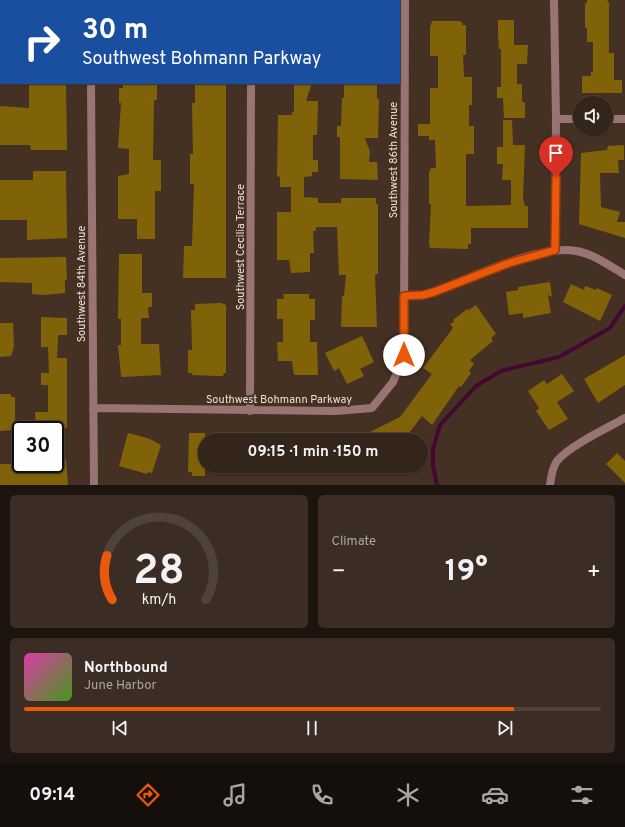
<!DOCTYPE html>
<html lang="en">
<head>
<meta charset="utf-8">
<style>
	:root { --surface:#34251b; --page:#3c2d24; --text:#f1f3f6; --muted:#a9a5a3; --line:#4e423a; --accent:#ea580c }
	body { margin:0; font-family:Overpass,sans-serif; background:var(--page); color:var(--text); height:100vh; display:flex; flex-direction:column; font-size:15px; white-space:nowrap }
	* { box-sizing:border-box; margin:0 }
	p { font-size:13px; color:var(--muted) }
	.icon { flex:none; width:22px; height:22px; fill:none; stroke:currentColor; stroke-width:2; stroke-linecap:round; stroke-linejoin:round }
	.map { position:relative; height:485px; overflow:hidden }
	.sheet { display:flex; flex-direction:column; gap:10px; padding:10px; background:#1d140f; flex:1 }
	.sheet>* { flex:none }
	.banner { position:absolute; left:0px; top:0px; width:400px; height:84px; box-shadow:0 1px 3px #0004,0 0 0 1px var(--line); background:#1a4fa0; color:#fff; overflow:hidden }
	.buttons { position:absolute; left:573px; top:96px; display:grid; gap:8px }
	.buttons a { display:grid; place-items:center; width:40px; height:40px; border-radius:50%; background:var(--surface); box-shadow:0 1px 3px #0004,0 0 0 1px var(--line); font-size:20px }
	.speed { position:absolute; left:12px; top:421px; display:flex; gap:8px; font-size:20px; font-weight:700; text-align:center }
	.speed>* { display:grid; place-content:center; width:52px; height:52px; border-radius:50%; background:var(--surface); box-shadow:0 1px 3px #0004,0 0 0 1px var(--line); line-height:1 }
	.speed .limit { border:2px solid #111; border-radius:6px; background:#fff; color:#111 }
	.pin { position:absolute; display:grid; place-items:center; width:34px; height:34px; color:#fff; margin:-41px -17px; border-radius:50% 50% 50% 0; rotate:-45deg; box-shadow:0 0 4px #0007 }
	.pin .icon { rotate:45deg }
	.me { position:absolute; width:44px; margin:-22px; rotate:0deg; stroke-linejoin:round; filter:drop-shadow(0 0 3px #0008) }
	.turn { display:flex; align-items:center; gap:14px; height:84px; padding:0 16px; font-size:18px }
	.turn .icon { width:52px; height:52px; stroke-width:2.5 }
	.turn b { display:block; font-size:28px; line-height:34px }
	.big { font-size:30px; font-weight:700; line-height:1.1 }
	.sheet .tile { flex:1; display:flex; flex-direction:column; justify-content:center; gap:6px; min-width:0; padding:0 14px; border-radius:6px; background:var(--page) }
	.sheet .dial { align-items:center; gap:0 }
	.dial svg { height:104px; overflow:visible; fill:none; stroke:var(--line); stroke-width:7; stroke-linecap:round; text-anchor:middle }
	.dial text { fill:var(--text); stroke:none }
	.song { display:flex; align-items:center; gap:12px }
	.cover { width:48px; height:48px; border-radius:6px; background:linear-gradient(135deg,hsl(320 70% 55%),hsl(100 70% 35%)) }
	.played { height:4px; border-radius:2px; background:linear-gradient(90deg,var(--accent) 85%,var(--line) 85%) }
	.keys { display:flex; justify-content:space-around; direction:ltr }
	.heat { display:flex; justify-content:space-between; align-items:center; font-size:22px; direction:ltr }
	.sheet .tiles { flex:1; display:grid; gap:10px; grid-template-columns:1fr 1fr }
	.tile:last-child { grid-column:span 2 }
	.trip { position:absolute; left:198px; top:433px; width:230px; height:40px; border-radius:20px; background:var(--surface); box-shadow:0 1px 3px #0004,0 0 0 1px var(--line); font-weight:700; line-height:40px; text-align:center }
	.tab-bar { display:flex; height:64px; justify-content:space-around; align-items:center; background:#150f0b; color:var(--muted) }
	.tab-bar .icon { width:28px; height:28px }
	.tab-bar .selected { color:var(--accent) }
	.tab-bar b { font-size:18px; color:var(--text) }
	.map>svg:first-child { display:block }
</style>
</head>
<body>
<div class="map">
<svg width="625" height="485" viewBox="0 0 625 485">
	<rect width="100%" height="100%" fill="#453124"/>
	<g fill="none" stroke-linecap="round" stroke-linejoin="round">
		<path stroke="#430732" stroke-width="4" d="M437 485 433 466V449L440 425 476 386 501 371 559 357 610 328 625 306"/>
	</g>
	<path fill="#806209" d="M587 0H607L609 3V53H614V80H622V93H582V76H591V72H593V42H587V28H585V3H587Z
		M498 20H514V45H528L527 64H517V84H522V102H525V118H504L503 98H497V87H501V49H499L498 35Z
		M432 21H459L463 23 462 25H466V55H463L464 77H472V105H469V126H474V154H466V206L511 205V180H502L503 164H497V147H503V120H512L513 145H525L523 199 525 206H528V228H471V244H468V249L430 248 429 244 431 204H429V173L431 168H436L435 140H429V136H418V124H430V88H438V56H430V28Z
		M29 83H66L67 150H31L30 145H0V106L29 108Z
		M136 83H157V100H154L153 160H161V191H155V239H137V219H118V176L129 174V149L118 148 121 103H119V88H123V85H136Z
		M195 83H226V278H183L184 246H192L194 184H190V154H193L192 103H195Z
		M294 83H312L306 101H318L317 135H313V160H318V172H312V176L304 177V197L318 198V203H341V198H376V204H378V274H376L375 276 377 327H341L342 296H344L346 275H339L337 227H316V231H313L314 253H310V272L291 273 289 260H277V212H291V187H280V177L277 176 278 115H292V111L294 112Z
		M344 83H377V99H379L378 138H365L370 152 369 162H377L378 180 340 179V137H337V126H341L342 98H344Z
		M624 145V160H618L619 173H600L601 207 620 212 617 222H625V238L579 224 581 153 607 150 608 146Z
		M33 171H66L67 238 27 240V220H0V180H33Z
		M119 254H142V293H152V307H148L149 318H141V344H159L161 375 122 377 121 376 118 345H121V319H118Z
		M66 257 67 280H65V293L44 295 32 294V283L0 282V258Z
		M550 282 552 297 548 295 551 313 523 318V313L509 315 506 292 518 290V287Z
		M571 284 584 290 585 286 596 290 597 288 612 295 600 321 563 302Z
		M283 294H309V299H315V320H310V342H317L318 375H294L292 361H278L277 342H283V319H277V299H284Z
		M221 303 226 305V373H224L223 376H217L192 375V373H188V350H192L191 310H195V304Z
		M476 305 496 334 491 338 493 341 470 360 474 364 469 371 471 373 461 387 459 386 432 425 422 416 409 433 412 440H354L400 417 432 374 423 368 453 328 450 324 454 322 453 320 467 309 469 310Z
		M41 317 67 318V335H59L58 337 57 358H67V428H62V430H36L35 412H48V385H41V373H49L48 347H41Z
		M0 323H13L14 347 11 356 0 357Z
		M362 336 374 362 360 369 364 376 347 384 339 368 334 371 325 353Z
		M625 355V385L598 403 584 379Z
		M562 374 574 391 557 402 568 419 549 430 536 411 539 408 528 391 544 380 547 384Z
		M0 394H11V397H15V428H13V430L0 431Z
		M128 433 150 439 161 445 152 473 148 472 147 474 119 466Z
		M189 433H205V476H192V472H188Z
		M617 453 625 461V483L606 464Z
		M55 459H66L68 485H0V464H55Z"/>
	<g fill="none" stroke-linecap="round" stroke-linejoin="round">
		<path stroke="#987475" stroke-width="8" d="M554 0 556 119 555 249
			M75 1V0
			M260 1 261 0
			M91 83 94 485
			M556 119H580
			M606 119H625
			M404 296 423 295 434 292C470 278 539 244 576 251 594 254 610 266 625 275
			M93 408 336 411 372 408 393 382 404 355 405 0
			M250 411 251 83
			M550 485C551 477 552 468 557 461 569 446 607 428 625 418"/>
	</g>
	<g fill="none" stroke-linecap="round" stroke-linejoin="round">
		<g stroke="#983908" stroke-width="10">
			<path id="route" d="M404 355V296L423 295 434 292 509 263 555 250 556 177"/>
		</g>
		<use href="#route" stroke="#ea580c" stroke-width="7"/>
	</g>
	<g text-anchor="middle" stroke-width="4" stroke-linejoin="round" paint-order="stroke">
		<g font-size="11" fill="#ecded6" stroke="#453124">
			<text transform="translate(393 160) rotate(-90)" y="4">Southwest 86th Avenue</text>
			<text transform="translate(240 247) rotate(-90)" y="4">Southwest Cecilia Terrace</text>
			<text transform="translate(81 284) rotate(-90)" y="4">Southwest 84th Avenue</text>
			<text x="279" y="403">Southwest Bohmann Parkway</text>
		</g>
	</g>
</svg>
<div class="buttons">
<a><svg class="icon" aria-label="sound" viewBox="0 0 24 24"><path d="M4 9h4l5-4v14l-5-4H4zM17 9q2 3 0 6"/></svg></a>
</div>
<div class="speed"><div class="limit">30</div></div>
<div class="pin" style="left:556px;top:177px;background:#d93025"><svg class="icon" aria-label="arrive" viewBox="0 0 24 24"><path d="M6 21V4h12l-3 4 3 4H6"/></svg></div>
<svg class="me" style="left:404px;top:355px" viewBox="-20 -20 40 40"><circle r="19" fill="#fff"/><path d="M0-13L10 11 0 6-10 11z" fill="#ea580c"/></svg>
<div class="trip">09:15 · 1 min · 150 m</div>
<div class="banner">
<div class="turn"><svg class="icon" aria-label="right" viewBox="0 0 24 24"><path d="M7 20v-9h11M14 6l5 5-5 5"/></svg><div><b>30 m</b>Southwest Bohmann Parkway</div></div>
</div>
</div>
<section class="sheet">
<div class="tiles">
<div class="tile dial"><svg viewBox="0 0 100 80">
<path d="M14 69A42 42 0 1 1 86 69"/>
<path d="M14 69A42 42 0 0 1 10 35" stroke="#ea580c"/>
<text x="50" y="56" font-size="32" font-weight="700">28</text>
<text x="50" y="72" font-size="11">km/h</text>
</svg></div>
<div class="tile"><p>Climate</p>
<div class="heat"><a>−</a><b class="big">19°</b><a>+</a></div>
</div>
<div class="tile">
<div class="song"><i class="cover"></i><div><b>Northbound</b><p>June Harbor</p></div></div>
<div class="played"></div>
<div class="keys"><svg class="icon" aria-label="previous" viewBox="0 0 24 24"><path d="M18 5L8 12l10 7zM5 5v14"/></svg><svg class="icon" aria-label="pause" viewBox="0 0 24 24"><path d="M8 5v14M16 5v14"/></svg><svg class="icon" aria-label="next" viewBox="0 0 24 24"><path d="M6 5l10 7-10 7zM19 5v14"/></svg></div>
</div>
</div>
</section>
<nav class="tab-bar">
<b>09:14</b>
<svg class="icon selected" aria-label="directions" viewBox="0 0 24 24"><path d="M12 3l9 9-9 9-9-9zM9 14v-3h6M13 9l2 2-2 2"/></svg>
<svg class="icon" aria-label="music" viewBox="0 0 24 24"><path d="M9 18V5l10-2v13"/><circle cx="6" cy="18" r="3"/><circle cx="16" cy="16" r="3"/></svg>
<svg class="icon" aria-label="phone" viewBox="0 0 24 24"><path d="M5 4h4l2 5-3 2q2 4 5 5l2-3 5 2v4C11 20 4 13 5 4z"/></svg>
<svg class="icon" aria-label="climate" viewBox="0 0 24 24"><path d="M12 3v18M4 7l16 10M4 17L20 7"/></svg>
<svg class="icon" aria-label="car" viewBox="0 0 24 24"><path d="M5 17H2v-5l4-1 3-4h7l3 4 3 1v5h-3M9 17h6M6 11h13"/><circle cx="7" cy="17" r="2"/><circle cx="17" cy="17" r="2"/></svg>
<svg class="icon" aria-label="filters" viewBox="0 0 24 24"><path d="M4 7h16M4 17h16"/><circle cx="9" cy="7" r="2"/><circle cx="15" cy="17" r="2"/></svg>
</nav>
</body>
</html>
